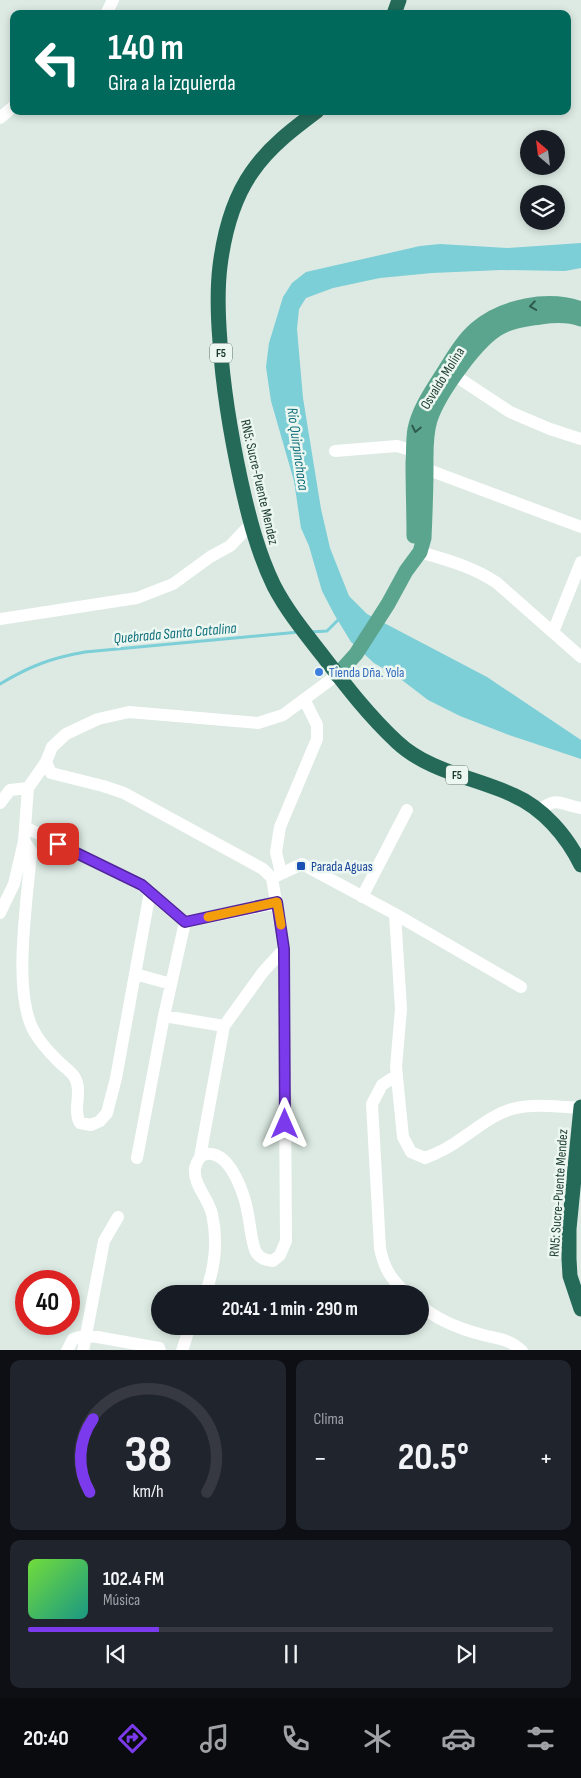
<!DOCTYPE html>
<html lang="es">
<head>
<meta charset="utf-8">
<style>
	:root { --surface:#171b24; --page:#20242c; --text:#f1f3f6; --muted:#9ea1a6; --line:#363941; --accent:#7c3aed }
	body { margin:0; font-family:"Sofia Sans Condensed",sans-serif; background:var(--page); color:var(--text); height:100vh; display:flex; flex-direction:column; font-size:19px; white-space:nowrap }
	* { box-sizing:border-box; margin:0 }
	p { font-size:16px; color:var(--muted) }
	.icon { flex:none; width:28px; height:28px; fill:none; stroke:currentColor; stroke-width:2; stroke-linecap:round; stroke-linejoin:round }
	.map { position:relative; height:1350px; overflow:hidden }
	.drawer { display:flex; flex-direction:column; gap:10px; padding:10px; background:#0d0f14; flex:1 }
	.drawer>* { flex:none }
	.guide { position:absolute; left:10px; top:10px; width:561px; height:105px; border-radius:10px; box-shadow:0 2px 8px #0003; background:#00695c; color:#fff; overflow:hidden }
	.needle { width:32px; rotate:332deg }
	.tools { position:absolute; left:520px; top:130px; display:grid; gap:10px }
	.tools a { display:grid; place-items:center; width:45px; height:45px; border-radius:50%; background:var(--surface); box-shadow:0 2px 8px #0003; font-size:25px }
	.speed { position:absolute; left:15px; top:1270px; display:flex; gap:10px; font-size:25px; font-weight:700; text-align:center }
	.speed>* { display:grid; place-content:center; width:65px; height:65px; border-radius:50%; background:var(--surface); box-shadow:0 2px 8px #0003; line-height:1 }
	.speed .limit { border:8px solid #d22; background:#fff; color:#111 }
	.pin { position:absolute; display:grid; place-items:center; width:42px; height:42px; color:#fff; margin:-21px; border-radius:10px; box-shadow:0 2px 8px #0006 }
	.me { position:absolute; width:55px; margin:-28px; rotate:0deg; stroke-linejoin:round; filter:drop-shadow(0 0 4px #0008) }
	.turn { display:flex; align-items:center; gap:18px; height:105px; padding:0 15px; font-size:22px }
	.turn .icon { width:65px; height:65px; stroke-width:2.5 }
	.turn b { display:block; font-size:35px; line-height:42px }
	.big { font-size:38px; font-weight:700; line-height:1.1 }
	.drawer .widget { flex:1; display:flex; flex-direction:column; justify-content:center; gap:8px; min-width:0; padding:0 18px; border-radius:10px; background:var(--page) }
	.drawer .dial { align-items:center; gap:0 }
	.dial svg { height:130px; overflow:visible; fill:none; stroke:var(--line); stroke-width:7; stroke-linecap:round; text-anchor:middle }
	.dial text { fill:var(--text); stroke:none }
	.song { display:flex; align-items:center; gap:15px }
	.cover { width:60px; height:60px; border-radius:8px; background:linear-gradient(135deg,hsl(100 70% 55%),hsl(170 70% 35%)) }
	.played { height:5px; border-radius:2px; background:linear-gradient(90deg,var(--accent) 25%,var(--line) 25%) }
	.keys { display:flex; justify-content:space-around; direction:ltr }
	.heat { display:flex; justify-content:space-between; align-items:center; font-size:28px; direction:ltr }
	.drawer .tiles { flex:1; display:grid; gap:10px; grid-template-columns:1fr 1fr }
	.widget:last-child { grid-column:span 2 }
	.trip { position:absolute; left:151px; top:1285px; width:278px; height:50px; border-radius:25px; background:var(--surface); box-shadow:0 2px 8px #0003; font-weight:700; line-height:50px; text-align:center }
	.tabs { display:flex; height:80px; justify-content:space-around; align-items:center; background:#090b0e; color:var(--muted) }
	.tabs .icon { width:35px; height:35px }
	.tabs .active { color:var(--accent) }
	.tabs b { font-size:22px; color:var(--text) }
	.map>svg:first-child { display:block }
</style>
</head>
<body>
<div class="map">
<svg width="581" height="1351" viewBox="0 0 581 1351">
	<rect width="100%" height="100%" fill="#dceae3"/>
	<path fill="#7cced7" d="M581 243V268L565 271 501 270 432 273 380 278 333 288 306 298 299 309 297 329 303 398 321 509 330 548 349 596 367 614 487 677 581 740V759L509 735 460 716 428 700 398 677 374 663 351 642 334 614 322 591 309 546 301 528 294 481 271 401 266 367 269 343 283 297 292 283 306 272 420 246 440 244 507 248Z"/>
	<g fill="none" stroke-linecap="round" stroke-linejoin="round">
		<path stroke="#7cced7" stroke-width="3" d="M310 632 327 631 341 617
			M0 684C30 666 51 658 85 652L299 632"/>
		<path stroke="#fff" stroke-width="12" d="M106 14 113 0
			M0 118 14 106
			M448 371 510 412 550 429 581 439
			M335 451 397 446 414 451 421 450
			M418 470 426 469 581 527
			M420 552C447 560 474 567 497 583L581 657
			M0 619 137 598 173 584 210 557 230 546 250 525
			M553 632 581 562
			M0 803 10 790 28 788
			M538 811C559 795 559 805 581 808
			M25 827 141 885 185 922
			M24 841 31 851C28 897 11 994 35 1033 41 1044 50 1053 59 1062 64 1067 72 1072 75 1078 83 1092 72 1109 80 1123L91 1125 100 1121 107 1113 116 1078 150 892
			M281 873 276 852 280 827 317 739V725L304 699
			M272 878 302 864 395 914 521 987
			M362 897 407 810
			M0 913 14 884 24 841 28 788 46 762
			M395 914 401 1009 396 1067 403 1137 411 1152 425 1158C439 1153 453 1145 465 1136 480 1126 494 1114 512 1109 534 1103 559 1107 581 1108
			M135 974 171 984
			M164 1016 224 1026
			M397 1075 382 1085 372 1104 380 1248C384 1269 391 1279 407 1294
			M200 1157 224 1026 263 972 284 949
			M137 1158 164 1016 185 922 277 903
			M205 1294C215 1269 218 1240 212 1214 209 1199 193 1185 195 1168 196 1164 198 1160 200 1157 203 1155 207 1153 211 1154 232 1156 245 1196 248 1214 250 1224 252 1245 256 1252 260 1259 266 1260 273 1261L280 1255 286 1241 284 949 272 878 263 869 124 793 103 786 51 773 46 762 52 747 66 734 98 719 129 712 258 723 283 715 337 675
			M420 1305C438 1321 460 1329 483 1335 498 1339 510 1339 522 1351
			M67 1351 73 1339 86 1335 104 1241 118 1217
			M83 1351 86 1335 159 1348 160 1351
			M182 1351 190 1326"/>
		<path stroke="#5ba58e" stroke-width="15" d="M414 536C414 512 413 488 413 463 414 452 413 440 415 429 419 410 430 394 440 378 451 361 461 342 476 329 502 306 549 297 581 309
			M337 675 356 654 388 604 406 571 420 552 424 538C425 515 426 492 426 469 426 453 425 436 430 420 438 395 478 337 503 326 514 320 527 319 540 317 554 315 568 314 581 319"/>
		<path stroke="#256a58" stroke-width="15" d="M394 14 399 0
			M317 111C293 129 269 147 252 172 233 199 224 234 220 266 217 290 218 317 220 342 223 389 231 436 241 482 249 518 258 553 274 586 287 611 305 633 323 656 346 686 369 716 397 742 429 772 474 777 513 795 543 808 567 836 581 865
			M581 1107 569 1229V1259L570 1276 581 1309"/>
	</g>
	<defs><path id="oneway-chevron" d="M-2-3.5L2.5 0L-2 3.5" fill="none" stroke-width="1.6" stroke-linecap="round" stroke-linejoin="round" transform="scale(1.25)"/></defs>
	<g stroke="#2f5b4d">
		<use href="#oneway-chevron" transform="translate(533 306) rotate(171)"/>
		<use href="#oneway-chevron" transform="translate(416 429) rotate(102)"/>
	</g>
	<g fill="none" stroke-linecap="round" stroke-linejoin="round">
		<g stroke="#51269a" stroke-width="12">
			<path id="route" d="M58 844 142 885 185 922 277 902 284 949 285 1124"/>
		</g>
		<use href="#route" stroke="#7c3aed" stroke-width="9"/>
		<path stroke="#f59e0b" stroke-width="9" d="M208 917 277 902 281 925"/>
	</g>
	<circle fill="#3f7fe0" stroke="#ecf7f1" stroke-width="2" cx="319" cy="672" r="5"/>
	<rect fill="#1a4fb4" stroke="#ecf7f1" stroke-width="2" x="296" y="861" width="10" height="10" rx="2.5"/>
	<g text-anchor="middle" stroke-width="5" stroke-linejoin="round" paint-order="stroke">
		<g fill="#ecf7f1" stroke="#5a736b" stroke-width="1">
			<rect x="210" y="343.5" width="22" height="19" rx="4"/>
			<rect x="446" y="765.5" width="22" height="19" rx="4"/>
		</g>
		<g font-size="12" font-weight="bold" fill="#1c3b31">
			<text x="221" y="357">F5</text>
			<text x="457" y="779">F5</text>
		</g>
		<g font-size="14" fill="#1c3b31" stroke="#ecf7f1">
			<text transform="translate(442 378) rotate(-58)" y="5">Osvaldo Molina</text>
			<text transform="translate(260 482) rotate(77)" y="5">RN5: Sucre-Puente Mendez</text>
			<text transform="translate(558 1193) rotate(-86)" y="5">RN5: Sucre-Puente Mendez</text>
		</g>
		<g font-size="14" fill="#366cbe" stroke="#ecf7f1" text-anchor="start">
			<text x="329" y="677">Tienda Dña. Yola</text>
		</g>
		<g font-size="14" fill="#164399" stroke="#ecf7f1" text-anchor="start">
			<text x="311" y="871">Parada Aguas</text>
		</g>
		<g font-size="15" font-style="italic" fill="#11707c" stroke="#ecf7f1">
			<text transform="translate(298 449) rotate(82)" y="5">Río Quirpinchaca</text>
			<text transform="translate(175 633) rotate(-5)" y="5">Quebrada Santa Catalina</text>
		</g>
	</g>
</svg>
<div class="tools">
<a><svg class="needle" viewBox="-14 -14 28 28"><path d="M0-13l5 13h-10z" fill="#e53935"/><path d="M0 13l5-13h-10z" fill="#9ea1a6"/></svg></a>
<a><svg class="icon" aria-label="layers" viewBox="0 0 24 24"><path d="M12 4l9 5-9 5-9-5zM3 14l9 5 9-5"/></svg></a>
</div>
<div class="speed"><div class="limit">40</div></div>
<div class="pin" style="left:58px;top:844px;background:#d93025"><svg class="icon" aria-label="arrive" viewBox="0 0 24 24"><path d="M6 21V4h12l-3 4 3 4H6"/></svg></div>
<svg class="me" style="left:285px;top:1124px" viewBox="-20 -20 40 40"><path d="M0-17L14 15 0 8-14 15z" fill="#7c3aed" stroke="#fff" stroke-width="4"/></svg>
<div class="trip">20:41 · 1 min · 290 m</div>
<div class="guide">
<div class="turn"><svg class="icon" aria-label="left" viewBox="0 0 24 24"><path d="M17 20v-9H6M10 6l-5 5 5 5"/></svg><div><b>140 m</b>Gira a la izquierda</div></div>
</div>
</div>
<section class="drawer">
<div class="tiles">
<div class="widget dial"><svg viewBox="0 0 100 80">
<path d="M14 69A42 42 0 1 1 86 69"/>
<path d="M14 69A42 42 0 0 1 16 24" stroke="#7c3aed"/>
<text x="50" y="56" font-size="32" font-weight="700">38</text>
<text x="50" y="72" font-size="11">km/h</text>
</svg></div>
<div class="widget"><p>Clima</p>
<div class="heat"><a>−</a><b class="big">20.5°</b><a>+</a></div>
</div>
<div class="widget">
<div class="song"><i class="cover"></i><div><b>102.4 FM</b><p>Música</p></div></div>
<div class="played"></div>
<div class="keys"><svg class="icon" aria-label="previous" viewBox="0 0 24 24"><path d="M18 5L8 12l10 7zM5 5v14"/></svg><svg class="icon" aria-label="pause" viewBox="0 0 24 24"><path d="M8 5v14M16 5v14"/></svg><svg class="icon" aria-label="next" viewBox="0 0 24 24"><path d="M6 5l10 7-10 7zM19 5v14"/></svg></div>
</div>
</div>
</section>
<nav class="tabs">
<b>20:40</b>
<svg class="icon active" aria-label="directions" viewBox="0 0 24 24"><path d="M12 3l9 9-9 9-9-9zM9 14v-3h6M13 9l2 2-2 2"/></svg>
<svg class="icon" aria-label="music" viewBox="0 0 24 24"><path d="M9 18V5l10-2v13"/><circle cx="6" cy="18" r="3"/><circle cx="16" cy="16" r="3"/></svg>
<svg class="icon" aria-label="phone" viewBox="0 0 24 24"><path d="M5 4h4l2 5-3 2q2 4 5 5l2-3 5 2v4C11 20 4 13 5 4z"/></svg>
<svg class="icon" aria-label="climate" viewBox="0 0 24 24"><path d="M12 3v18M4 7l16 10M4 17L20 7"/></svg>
<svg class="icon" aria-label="car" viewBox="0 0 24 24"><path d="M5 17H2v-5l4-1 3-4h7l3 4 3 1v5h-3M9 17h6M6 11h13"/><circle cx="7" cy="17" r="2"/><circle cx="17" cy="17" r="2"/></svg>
<svg class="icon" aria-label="filters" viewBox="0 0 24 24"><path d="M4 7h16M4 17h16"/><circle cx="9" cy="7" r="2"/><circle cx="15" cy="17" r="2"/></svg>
</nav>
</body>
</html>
